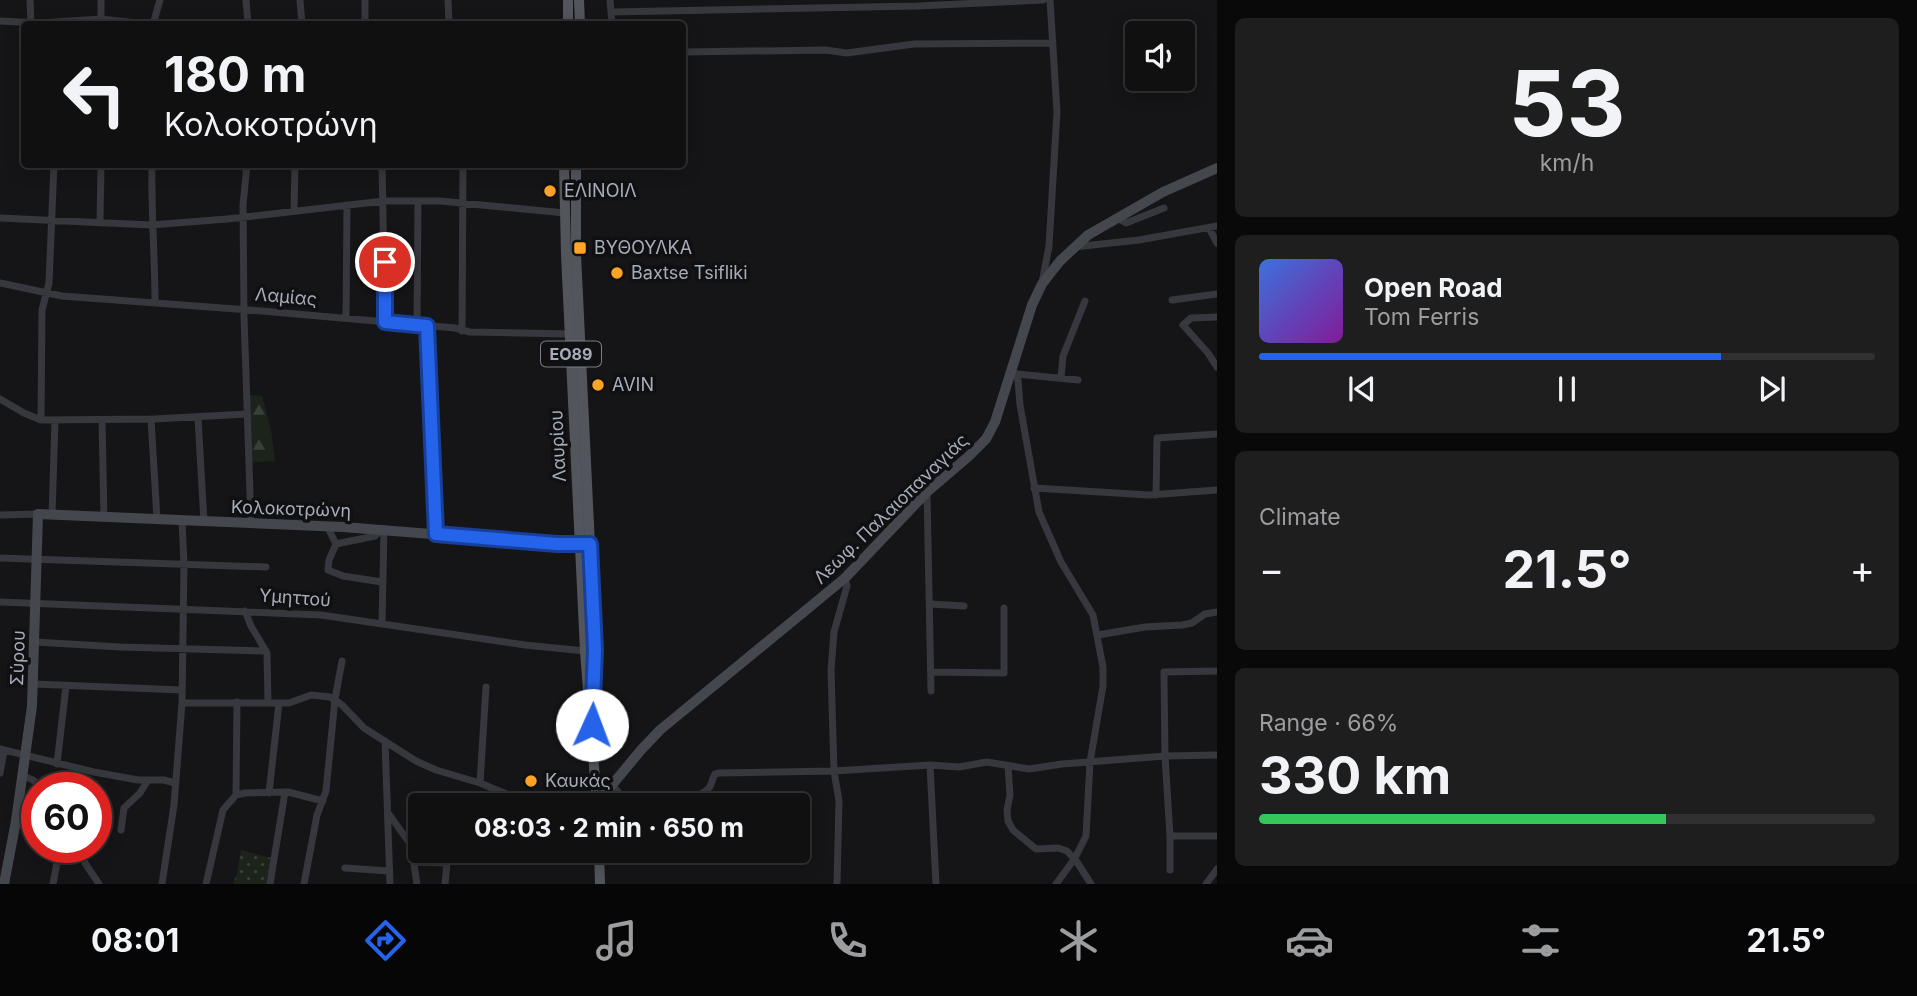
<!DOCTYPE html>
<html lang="en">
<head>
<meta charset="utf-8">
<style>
	:root { --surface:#101011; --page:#1e1e1f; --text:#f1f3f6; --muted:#9c9d9f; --line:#303031; --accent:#2563eb }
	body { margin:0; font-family:Inter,sans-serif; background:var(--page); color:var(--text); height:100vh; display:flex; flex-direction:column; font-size:26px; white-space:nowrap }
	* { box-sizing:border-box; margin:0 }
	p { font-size:23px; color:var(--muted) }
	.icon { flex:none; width:38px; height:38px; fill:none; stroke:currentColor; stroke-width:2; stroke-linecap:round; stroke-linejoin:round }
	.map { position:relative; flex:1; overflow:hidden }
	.details { display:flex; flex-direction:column; gap:18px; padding:18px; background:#090909; width:700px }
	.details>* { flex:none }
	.hud { position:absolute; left:21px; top:21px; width:665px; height:147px; border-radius:7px; box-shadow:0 4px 18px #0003,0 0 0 2px var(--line); background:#101011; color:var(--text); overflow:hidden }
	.controls { position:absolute; left:1125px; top:21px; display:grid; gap:14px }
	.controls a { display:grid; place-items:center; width:70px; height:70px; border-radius:7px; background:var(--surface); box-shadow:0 4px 18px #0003,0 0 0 2px var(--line); font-size:35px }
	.speed { position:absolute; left:21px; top:772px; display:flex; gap:14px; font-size:35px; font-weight:700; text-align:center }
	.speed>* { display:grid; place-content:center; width:91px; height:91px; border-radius:50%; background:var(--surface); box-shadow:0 4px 18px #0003,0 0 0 2px var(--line); line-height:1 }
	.speed .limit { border:10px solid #d22; background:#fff; color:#111 }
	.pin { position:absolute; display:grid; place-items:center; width:60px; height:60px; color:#fff; margin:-30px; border:4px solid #fff; border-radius:50%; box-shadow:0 2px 7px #0007 }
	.me { position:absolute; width:77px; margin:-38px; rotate:2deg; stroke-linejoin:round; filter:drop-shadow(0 0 5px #0008) }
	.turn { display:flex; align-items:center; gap:24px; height:147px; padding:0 28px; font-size:32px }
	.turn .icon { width:91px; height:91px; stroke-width:2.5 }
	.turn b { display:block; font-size:49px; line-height:60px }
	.big { font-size:52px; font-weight:700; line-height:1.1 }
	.details .card { flex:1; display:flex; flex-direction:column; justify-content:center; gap:10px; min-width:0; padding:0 24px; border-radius:10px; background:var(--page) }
	.details .dial { align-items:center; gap:0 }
	.dial b { font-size:91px; line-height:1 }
	.song { display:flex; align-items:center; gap:21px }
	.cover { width:84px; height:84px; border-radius:10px; background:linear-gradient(135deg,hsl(220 70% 55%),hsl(290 70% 35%)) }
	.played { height:7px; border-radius:4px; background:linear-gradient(90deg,var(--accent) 75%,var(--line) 75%) }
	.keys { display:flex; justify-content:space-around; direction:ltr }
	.heat { display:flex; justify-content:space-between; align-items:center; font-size:38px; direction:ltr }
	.charge { height:10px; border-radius:5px; background:linear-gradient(90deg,#34c759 66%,var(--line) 0) }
	.trip { position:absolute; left:408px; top:793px; width:402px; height:70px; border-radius:7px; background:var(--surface); box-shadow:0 4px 18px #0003,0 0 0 2px var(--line); font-weight:700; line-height:70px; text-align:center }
	.tab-bar { display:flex; height:112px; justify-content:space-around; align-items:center; background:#060607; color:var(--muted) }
	.tab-bar .icon { width:49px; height:49px }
	.tab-bar .selected { color:var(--accent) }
	.tab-bar b { font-size:32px; color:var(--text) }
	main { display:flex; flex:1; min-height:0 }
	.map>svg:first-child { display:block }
</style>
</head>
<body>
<main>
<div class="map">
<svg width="1217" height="884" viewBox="0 0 1217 884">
	<defs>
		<pattern id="grass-dots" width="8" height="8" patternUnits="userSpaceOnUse" patternTransform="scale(1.75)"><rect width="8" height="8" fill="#1b231b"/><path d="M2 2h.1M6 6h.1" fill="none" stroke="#39403a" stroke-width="1.8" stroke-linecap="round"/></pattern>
		<pattern id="forest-firs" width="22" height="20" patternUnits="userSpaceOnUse" patternTransform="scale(1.75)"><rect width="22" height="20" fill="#1b231b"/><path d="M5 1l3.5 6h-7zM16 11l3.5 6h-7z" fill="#39403a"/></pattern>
	</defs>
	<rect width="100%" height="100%" fill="#151517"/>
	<path fill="url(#grass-dots)" d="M241 850 271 858 267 884H233L237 874Z"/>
	<path fill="url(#forest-firs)" d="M249 395 262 396 271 430 275 461 252 462Z"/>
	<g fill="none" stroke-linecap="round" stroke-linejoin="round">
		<path stroke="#36383d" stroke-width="7" d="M30 0 31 23
			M101 0V24
			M246 0 248 24
			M300 0 302 24
			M365 0V24
			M448 0 449 24
			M610 0 612 24
			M611 12 918 6 1043 0
			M0 21 40 23 101 19 146 24
			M153 24 160 0
			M682 52 825 50 847 53 914 44 1053 43
			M152 164C151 211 155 256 155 303
			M247 164 243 205 244 316 251 523
			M382 164 385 322
			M294 210 295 164
			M0 218 151 225 227 219 384 201H440L565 213
			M1117 218 1126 223 1164 208
			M100 223 101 164
			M1209 228 1217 243
			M1074 247 1139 240 1217 226
			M0 283 62 296 262 311 455 328 470 332 570 334
			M1042 283 1049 246 1057 112 1050 0
			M1172 300 1217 294
			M1217 317 1191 318 1183 325 1208 353 1217 367
			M346 318 347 205
			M417 325 418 201
			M427 326 436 534
			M462 331 463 164
			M1011 368 1018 380 1020 405 1039 512 1061 562 1093 615 1103 667V686L1090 762 1086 836 1075 858 1056 884
			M1017 374 1078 380
			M1061 378 1063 356 1085 301
			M0 399 24 413 41 420 154 419 247 414
			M198 418 204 522
			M151 419 157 519
			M41 420 42 310 49 283 54 164
			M102 420 104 518
			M1034 488 1149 495 1217 490
			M927 492 931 691
			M1156 495 1157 438 1217 434
			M0 515 38 514
			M52 515 55 421
			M327 526 336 544
			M381 530 375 536 336 544 329 560 328 570 343 576 382 582
			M0 558 266 567
			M0 602 321 615 525 645 585 651
			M930 604 964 606
			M245 611 251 626 267 653 268 703
			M382 623 384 529
			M1098 635 1145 627 1182 625 1192 623 1205 614 1217 612
			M35 642 120 647 266 651
			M931 672 1004 673V608
			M33 684 182 690
			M182 703H289L311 695 330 697 342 705 364 728 416 761 436 770 480 783 533 805
			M385 741 390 884
			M0 749 94 772 138 780H148
			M57 764 66 686
			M930 765 936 884
			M1008 766 1010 795 1007 810 1008 821 1013 830 1036 849 1058 848 1067 851 1077 862 1091 884
			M0 773 4 751
			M23 776 33 780 41 788
			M480 783 486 687
			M612 785 623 797C641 802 693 803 708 789 712 785 712 779 715 774L719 773 834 771 930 765 959 767 987 762 1029 769 1062 764 1165 756 1164 672 1217 671
			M269 793 279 703
			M236 795 237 702
			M388 813 411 845 417 884
			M121 830 124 808 140 793 148 780H164L175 783
			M1170 836 1165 756 1217 755
			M78 847 85 863 99 884
			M583 850 599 854
			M415 862 447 863 445 884
			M345 868 389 871
			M1170 870V836H1217
			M53 884 60 847
			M162 884 174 805 182 703 184 564 182 520
			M206 884 223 810 236 795 245 793 288 792 323 801
			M270 884 285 792
			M304 884 317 815 326 791 335 699 342 661
			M837 884 839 801 834 771 831 670 834 632 847 586 845 578
			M1206 884 1217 869"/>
		<path stroke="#44474d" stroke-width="10" d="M596 789 612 785 641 750 660 730 845 578 927 492 969 456 986 439 995 422 1032 305 1042 284 1060 261 1088 235 1163 192 1217 168
			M4 884 16 821 32 706 38 514 343 527 557 544H585"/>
		<path stroke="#52555c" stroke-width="10" d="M579 0 580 24
			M568 24V0
			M564 164 566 255 585 651 597 805
			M576 164V254L595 650 593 684
			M599 850 600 884"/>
	</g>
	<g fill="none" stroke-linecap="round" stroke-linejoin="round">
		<g stroke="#184099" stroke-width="18">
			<path id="route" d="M385 262V322L427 326 436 534 557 544H590L595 650 592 725"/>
		</g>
		<use href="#route" stroke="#2563eb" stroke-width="12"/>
	</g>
	<g fill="#ffa326" stroke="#101012" stroke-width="2.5">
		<circle cx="550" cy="191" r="7"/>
		<rect x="573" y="241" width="14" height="14" rx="3.5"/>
		<circle cx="617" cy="273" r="7"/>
		<circle cx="598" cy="385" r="7"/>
		<circle cx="531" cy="781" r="7"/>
	</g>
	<g text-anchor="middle" stroke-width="7" stroke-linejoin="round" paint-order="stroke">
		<rect fill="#101012" stroke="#797e87" stroke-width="2" x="541" y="341.5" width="60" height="25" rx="5"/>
		<g font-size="16" font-weight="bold" fill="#a6adb9">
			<text x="571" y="360">ΕΟ89</text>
		</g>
		<g font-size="18" fill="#a6adb9" stroke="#101012" text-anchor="start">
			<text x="564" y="197">ΕΛΙΝΟΙΛ</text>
			<text x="594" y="254">ΒΥΘΟΥΛΚΑ</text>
			<text x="631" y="279">Baxtse Tsifliki</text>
			<text x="612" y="391">AVIN</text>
			<text x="545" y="787">Καυκάς</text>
		</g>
		<g font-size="18" fill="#a6adb9" stroke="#101012">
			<text transform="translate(286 297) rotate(5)" y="6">Λαμίας</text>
			<text transform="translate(558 446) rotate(-93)" y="6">Λαυρίου</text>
			<text transform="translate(291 509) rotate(2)" y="6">Κολοκοτρώνη</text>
			<text transform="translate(891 509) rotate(-44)" y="6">Λεωφ. Παλαιοπαναγιάς</text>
			<text transform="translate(295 598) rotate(4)" y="6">Υμηττού</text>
			<text transform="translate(18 658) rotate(-88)" y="6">Σύρου</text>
		</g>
	</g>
</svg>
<div class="controls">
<a><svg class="icon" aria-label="sound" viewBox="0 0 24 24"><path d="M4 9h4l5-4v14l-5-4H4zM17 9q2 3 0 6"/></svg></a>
</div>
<div class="speed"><div class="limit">60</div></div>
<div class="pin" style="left:385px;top:262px;background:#d93025"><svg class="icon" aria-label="arrive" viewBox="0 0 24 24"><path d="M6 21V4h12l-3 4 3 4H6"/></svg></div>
<svg class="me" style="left:592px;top:725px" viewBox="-20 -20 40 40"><circle r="19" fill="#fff"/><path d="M0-13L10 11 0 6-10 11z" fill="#2563eb"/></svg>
<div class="trip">08:03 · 2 min · 650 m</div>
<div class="hud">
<div class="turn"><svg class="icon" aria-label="left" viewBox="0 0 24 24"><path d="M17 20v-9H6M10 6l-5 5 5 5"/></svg><div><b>180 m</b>Κολοκοτρώνη</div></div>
</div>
</div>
<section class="details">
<div class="card dial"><b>53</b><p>km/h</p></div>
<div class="card">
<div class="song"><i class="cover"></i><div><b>Open Road</b><p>Tom Ferris</p></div></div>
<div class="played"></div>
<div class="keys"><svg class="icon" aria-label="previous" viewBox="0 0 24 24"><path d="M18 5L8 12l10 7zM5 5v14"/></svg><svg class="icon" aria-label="pause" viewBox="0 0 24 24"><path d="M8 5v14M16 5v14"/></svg><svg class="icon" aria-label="next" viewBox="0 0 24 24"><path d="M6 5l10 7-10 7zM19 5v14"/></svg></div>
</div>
<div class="card"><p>Climate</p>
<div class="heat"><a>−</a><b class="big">21.5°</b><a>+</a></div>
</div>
<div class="card"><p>Range · 66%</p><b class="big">330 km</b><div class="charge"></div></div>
</section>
</main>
<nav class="tab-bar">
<b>08:01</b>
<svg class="icon selected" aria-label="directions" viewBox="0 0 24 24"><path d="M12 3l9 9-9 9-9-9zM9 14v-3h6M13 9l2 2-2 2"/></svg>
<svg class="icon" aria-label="music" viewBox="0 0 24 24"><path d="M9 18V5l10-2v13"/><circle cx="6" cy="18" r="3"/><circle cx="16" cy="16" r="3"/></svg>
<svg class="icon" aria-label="phone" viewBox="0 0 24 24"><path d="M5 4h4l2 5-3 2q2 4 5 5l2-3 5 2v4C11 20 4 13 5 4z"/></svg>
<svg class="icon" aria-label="climate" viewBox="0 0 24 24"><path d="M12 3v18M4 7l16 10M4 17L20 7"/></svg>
<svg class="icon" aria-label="car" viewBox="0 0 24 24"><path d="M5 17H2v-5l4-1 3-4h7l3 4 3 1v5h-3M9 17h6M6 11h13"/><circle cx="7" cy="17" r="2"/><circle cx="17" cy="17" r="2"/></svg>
<svg class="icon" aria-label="filters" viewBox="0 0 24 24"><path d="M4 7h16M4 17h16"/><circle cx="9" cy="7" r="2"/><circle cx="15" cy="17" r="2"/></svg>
<b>21.5°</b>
</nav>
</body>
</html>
